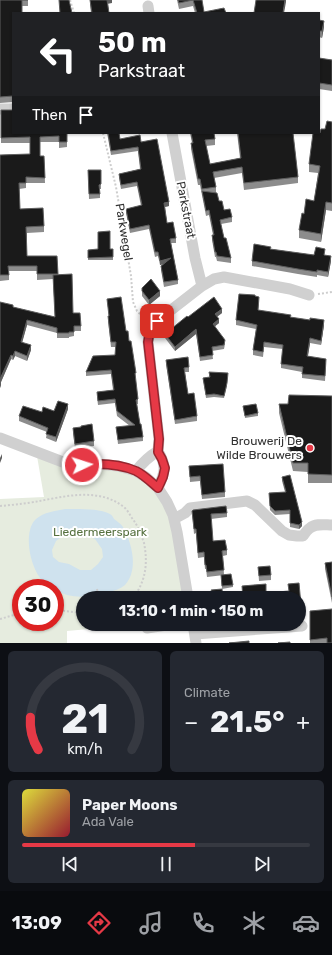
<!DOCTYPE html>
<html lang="en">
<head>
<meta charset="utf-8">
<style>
	:root { --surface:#171b24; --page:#242831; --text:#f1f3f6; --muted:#9ea1a6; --line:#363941; --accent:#e63946 }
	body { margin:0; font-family:Rubik,sans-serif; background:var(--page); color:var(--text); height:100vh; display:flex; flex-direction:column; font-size:15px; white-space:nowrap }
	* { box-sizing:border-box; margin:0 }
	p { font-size:13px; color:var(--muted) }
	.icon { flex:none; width:22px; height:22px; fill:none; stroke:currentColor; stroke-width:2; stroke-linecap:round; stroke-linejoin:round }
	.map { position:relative; height:643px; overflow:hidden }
	.panel { display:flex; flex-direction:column; gap:8px; padding:8px; background:#0d0f14; flex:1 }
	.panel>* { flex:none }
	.guide { position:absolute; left:12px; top:12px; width:308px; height:122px; border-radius:0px; box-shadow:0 1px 3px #0004; background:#202124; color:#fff; overflow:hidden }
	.speed { position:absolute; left:12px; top:579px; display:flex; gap:8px; font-size:20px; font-weight:700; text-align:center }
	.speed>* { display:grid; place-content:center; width:52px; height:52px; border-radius:50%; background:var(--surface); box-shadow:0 1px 3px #0004; line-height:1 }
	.speed .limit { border:6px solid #d22; background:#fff; color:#111 }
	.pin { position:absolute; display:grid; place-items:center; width:34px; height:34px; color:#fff; margin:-17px; border-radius:8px; box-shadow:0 2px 6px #0006 }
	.me { position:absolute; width:44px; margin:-22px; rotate:86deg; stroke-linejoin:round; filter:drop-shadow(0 0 3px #0008) }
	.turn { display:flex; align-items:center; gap:14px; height:84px; padding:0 20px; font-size:18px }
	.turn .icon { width:52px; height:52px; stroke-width:2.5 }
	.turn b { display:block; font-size:28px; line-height:34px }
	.then { display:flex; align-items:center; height:38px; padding:0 20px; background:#0003; gap:8px; font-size:15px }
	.big { font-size:30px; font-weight:700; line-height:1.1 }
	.panel .tile { flex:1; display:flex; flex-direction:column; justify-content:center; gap:6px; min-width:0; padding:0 14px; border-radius:6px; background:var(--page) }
	.panel .dial { align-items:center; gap:0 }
	.dial svg { height:104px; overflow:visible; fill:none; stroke:var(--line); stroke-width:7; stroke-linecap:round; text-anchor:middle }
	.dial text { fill:var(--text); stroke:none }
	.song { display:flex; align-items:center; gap:12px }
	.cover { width:48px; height:48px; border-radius:6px; background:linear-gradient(135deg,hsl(60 70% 55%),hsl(350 70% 35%)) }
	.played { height:4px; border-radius:2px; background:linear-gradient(90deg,var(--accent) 60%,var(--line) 60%) }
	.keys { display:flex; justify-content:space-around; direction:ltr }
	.heat { display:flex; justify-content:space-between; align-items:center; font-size:22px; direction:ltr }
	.panel .tiles { flex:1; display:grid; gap:8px; grid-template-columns:1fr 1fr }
	.tile:last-child { grid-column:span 2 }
	.trip { position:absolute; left:76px; top:591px; width:230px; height:40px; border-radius:20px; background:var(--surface); box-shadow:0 1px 3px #0004; font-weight:700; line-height:40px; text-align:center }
	.tab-bar { display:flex; height:64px; justify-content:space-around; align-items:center; background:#090b0e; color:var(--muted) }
	.tab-bar .icon { width:28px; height:28px }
	.tab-bar .on { color:var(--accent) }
	.tab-bar b { font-size:18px; color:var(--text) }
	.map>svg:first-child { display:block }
</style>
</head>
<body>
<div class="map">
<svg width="332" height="643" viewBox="0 0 332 643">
	<rect width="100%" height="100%" fill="#fff"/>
	<path fill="#e6ecdf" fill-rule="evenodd" d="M37 456 98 466 135 474 157 490 170 516 186 598H83V624H133L122 626 67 631V643H0V499L44 497ZM21 588H55V622H21Z"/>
	<path fill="#cfe2ee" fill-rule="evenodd" d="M65 509C77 509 99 508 110 514 112 515 113 517 114 519 117 521 121 524 123 527 132 543 139 570 125 585 120 589 114 591 108 592 88 597 74 600 55 590V588C33 586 20 533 36 519 44 512 55 511 65 509ZM83 534 95 539 102 549 103 557 98 564 91 570H80L69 564 59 562 53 557 52 550 56 541 64 535Z"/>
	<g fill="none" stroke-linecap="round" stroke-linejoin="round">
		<path stroke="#cdcdcd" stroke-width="2" stroke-dasharray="2 2" stroke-linecap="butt" d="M70 0 74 13
			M103 133 116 187 131 276 133 302 137 311 145 319
			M318 294 332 292
			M0 506C11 505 22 504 34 502 63 497 99 486 125 508 128 511 130 515 132 518 138 526 141 534 144 543 148 563 146 581 133 598
			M97 589 99 598
			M55 610 83 613
			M0 619 21 613"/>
		<path stroke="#d0d0d0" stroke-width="11" d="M148 6 149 13
			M0 109H13
			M172 133 195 258 202 286
			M0 438 68 464 82 465 98 464 118 466 136 471 147 478 158 488 167 502 173 515 177 532 188 598
			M158 451 159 439 148 342C149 333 151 328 157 321L202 286 214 279 224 277 290 289 309 295
			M136 471C143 462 148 457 158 451 167 466 165 473 158 488
			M174 519 185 513 190 508 247 501 255 505 282 531 289 535 297 536H303C305 533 307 530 310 528 316 523 325 525 332 525
			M193 624 196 643
			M147 628 173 624
			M195 634 302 626"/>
	</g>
	<path fill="#8c8c8c" d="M0 0H28V6H22L13 13V102L0 103Z
		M90 0H112V3H108L109 13H91L90 5Z
		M177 0H202L204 12 226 13H195L193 6 179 9Z
		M319 20 324 27 322 38 319 37Z
		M319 58 332 60V91L319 89Z
		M1 110 67 133V147L59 148V142H40V156H44L45 183H26V188L19 189 20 209 44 226V232L27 233V256H57L58 275 73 313 81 326V331H74V336L69 337V338H57V333L27 325 22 342 31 350 27 361 15 356 13 360 11 359 1 382V385L0 388V302L13 307 55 317 53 279 37 280V271H9V280L0 281V155L30 154V143H1Z
		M332 122V211L326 210 321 242 299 238V230L304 214 314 201 318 173 309 172V164L320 133 325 129Z
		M107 133H119L120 139 141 142 169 206 165 207 167 223 176 238V243H171L178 280V284L164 287 161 270V266L164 264 160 265 158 256 155 257 149 229 130 233 126 213V209L141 206 137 186 121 189 119 178V174L140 169 138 151 111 155Z
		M190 133H214L215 139V145L206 146 210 164 240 158 237 133H293L298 177V183L244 190 242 173 214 178 216 187V193L219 201 224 210 232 217V222L221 224 224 238 231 258V263L217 261 216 257H215L212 240V235H213L209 215 206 216 200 185H198L191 149V143H192Z
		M88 170H101V189H100V198L89 199Z
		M113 249V260H88V250Z
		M271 249 314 255H325L331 261 328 277 317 275V277L298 274 252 266V261Z
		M142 288 160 296 149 305 142 296Z
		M255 296 259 302 258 310 324 325 321 345 310 343 308 356 326 363 325 381 302 378V372L281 368V364L283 349 264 347 263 357 253 355V350L256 329 236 325V320Z
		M107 299 126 331 129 341 135 378 138 399V404H137L140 424 143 437V441L118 444 116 427 130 426 117 416 115 403 98 405 97 397V392L113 390 111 374 86 376V372L115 355 116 347H111L108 321V316H109Z
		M222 313 217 317 219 323 215 326 225 344 224 349 212 351 213 359 200 361 196 334 175 351 165 338V334L188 317Z
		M166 360 189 367V372H185L188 394 197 416V421L175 424 166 364Z
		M209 372 227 386 224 398 214 397 206 398 203 378 209 377Z
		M332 396V483H308V472L293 471 279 413V404H288Z
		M243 406 258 413V416L245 418Z
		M68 409 56 442 46 438 47 432 19 421V416Z
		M73 428 94 441V446L75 449 73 433Z
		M189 466 225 492V497L202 499 200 481 190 482Z
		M282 477 302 526 299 529 290 527V514L275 515 270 510 269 493 285 492 282 481Z
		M192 511 227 513V517L211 519 213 541 227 550V555L223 556 224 575 207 577 206 569H205L204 557 198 558 196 533 194 534Z
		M332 562V603L325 569V563Z
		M258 567 271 575V580L259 581Z
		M221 575 233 585V587L222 589Z
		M299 583 301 610H299V598H243L242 586 266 584V593L289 591 288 584Z
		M310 611 332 643H310Z"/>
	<path fill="#5f5f5f" d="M107 0H112V3L107 4Z
		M285 0H286V2L284 13H283Z
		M324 21V27L322 38V31Z
		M169 202V206L164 207V203Z
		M326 202V210L321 242V234Z
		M331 256V261L328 277V272Z
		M171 258V262L160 265V261Z
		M160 291V296L149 305V300Z
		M222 309V313L215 318V314Z
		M219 319V323L213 328V324Z
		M27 320V325L21 347V342Z
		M324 320V325L321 345V341Z
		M196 329V334L175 351V347Z
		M310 338V343L307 361V356Z
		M31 345V350L27 361V356Z
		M15 351V356L13 360V356Z
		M11 355V359L1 382V385L0 388V379Z
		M68 404V409L56 442V437Z
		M2 454V458L0 463V458Z
		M302 522V526L299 529V525Z"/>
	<path fill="#1a1a1a" stroke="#5f5f5f" d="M0 0H28H22V13H13V96L0 97Z
		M59 0H69L72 13H60Z
		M90 0H107L109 13H92Z
		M178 0H202L204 12 224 8 226 13H197L193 0 179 3Z
		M256 0H285L283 13H254Z
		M319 20 324 21 322 31H319Z
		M319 58 332 60V85L319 83Z
		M1 110H13V133H67V142H59V136L40 137V156H44L45 178 26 177V183H19L20 209 43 208 44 226 26 227 27 256H57L58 274H37V266H8L9 275H0V155L30 154V137L1 138Z
		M327 121 332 122V203L326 202 321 234 299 230 302 213 304 214 306 199 314 201 320 166 309 164 313 133H320L321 129H325Z
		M108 133H119L120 139 140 135 141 142 157 139 169 202 164 203 167 223 173 222 176 238 170 239 178 280 164 282 161 266 171 258 160 261 158 252H155L149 225 130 229 126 209 142 205 137 182 121 185 119 174 141 169 138 147 111 151Z
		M191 133H214L215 139 205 140 210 164 241 158 238 133H293L298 177 244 183 242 167 213 172 216 187 202 189 200 179H198L191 143H193Z
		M88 170H101V184L99 185 100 194H89Z
		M202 191 217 193 219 201H222L224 210 230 209 232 217 220 220 224 238H226L231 258 217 256 216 252H215L212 235H214L209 210 206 211Z
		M110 231V249H113V257L88 258V250L98 249V232Z
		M254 244 271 247 270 249 314 255 316 247 325 249 324 255 331 256 328 272 317 270V272L298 269 252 261Z
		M72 274 73 313H80L81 326H74V332H69V333H57V328L27 320 21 342 31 345 27 356 15 351 13 356 11 355 0 379V302L13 305V307L55 317 53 275Z
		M151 279 160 291 149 300 142 291V288Z
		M239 294 255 295V296L259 297 258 310 291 315 290 317 310 320V318L324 320 321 341 310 338 307 356 326 359 325 376 302 374 303 367 281 364 283 345 264 342 263 352 253 350 257 325 236 320Z
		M121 297 126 331H128L129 341H131L136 373H135L138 399 136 400 140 424H141L143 437 118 440 116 427 135 425 117 411 115 399 98 401 97 392 114 390 111 370 86 372 93 356 115 355 116 342H111L108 316H109L107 299Z
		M214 297 222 309 215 314 219 319 213 324 225 340 224 345 212 347 213 355 200 357 196 329 175 347 165 334 187 316 188 317Z
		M188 357 189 367 184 368 188 394 194 393 197 416 175 420 166 360Z
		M209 372 228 373 227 383 224 396 214 394 206 395 203 378 210 377Z
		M289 395 332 396V475L308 474V463H293L279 404H288Z
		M58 401 68 404 56 437 46 434 48 428 19 416 23 406 42 412 43 407 54 411Z
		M256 404 258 413 245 416 243 406Z
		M92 424 94 441 75 444 73 428 81 427V426Z
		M223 464 225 492 202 495 200 476 190 477 189 466Z
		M290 475 302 522 299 525 290 523V510L275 511 270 506 269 493 286 492 282 477Z
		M226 506 227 513 211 514 213 541 225 540 227 550 222 551 224 570 207 572 206 565H205L204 552 198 553 196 529H194L192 511 193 510Z
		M332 562V597L325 563Z
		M270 566 271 575 259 576 258 567Z
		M231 574 233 585 222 586 221 575Z
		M299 583 301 605H299V598H243L242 586 266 584V593L289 591 288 584Z
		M222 589 223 598H205L204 593 212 592 211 590Z
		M332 609V643H327V638L310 640V611Z
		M249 641V643H229Z
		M290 642V643H278Z"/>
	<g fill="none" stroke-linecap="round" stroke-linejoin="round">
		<g stroke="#96252e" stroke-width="10">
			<path id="route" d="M82 465C100 463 119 464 136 471 144 475 151 482 158 488L163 477 165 468 162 459 158 452 159 439 148 342C149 333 151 327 157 321"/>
		</g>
		<use href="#route" stroke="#e63946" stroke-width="7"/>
	</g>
	<circle fill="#e63946" stroke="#fff" stroke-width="1.5" cx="310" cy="448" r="4"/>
	<g text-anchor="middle" stroke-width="4" stroke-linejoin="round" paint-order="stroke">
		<g font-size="12" fill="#333" stroke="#fff">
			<text transform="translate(186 210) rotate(79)" y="4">Parkstraat</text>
			<text transform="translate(124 232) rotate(81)" y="4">Parkwegel</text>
		</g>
		<g font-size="12" fill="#333" stroke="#fff" text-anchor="end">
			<text x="302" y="445">Brouwerij De<tspan x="302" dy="14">Wilde Brouwers</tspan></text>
		</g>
		<g font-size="12" fill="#56703f" stroke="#fff">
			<text x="100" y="536">Liedermeerspark</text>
		</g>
	</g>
</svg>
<div class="speed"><div class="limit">30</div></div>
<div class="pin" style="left:157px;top:321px;background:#d93025"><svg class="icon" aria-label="arrive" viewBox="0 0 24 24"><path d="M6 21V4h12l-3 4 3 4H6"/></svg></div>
<svg class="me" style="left:82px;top:465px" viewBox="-20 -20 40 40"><circle r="17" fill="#e63946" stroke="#fff" stroke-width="3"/><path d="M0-11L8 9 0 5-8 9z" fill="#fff"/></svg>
<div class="trip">13:10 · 1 min · 150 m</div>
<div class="guide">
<div class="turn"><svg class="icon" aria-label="left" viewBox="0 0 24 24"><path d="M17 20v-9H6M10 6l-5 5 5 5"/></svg><div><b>50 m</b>Parkstraat</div></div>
<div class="then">Then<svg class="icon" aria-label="arrive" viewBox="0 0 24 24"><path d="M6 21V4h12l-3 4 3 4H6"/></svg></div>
</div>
</div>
<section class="panel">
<div class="tiles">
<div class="tile dial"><svg viewBox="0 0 100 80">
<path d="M14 69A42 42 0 1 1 86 69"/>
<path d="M14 69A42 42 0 0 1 8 44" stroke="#e63946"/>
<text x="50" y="56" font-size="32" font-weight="700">21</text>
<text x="50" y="72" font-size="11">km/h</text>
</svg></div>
<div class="tile"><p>Climate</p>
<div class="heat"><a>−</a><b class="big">21.5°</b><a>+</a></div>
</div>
<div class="tile">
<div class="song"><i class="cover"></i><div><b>Paper Moons</b><p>Ada Vale</p></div></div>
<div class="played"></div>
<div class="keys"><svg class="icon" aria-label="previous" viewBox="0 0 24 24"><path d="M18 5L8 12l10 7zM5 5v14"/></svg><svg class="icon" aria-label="pause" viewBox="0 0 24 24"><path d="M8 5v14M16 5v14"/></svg><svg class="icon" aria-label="next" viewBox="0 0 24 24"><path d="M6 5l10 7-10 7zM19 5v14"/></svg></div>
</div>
</div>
</section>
<nav class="tab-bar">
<b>13:09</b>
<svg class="icon on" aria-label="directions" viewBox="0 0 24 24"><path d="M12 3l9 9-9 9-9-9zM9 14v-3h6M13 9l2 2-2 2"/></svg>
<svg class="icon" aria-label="music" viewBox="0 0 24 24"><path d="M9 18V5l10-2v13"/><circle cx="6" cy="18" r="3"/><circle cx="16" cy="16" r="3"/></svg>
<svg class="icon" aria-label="phone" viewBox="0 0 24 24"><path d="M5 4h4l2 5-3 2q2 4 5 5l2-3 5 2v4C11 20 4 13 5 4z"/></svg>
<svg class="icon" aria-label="climate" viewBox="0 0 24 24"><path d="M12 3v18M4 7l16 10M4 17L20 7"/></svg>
<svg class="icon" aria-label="car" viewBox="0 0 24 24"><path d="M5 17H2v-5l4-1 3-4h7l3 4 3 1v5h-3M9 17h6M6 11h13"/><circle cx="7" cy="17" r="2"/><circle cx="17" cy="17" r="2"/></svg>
</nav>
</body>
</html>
